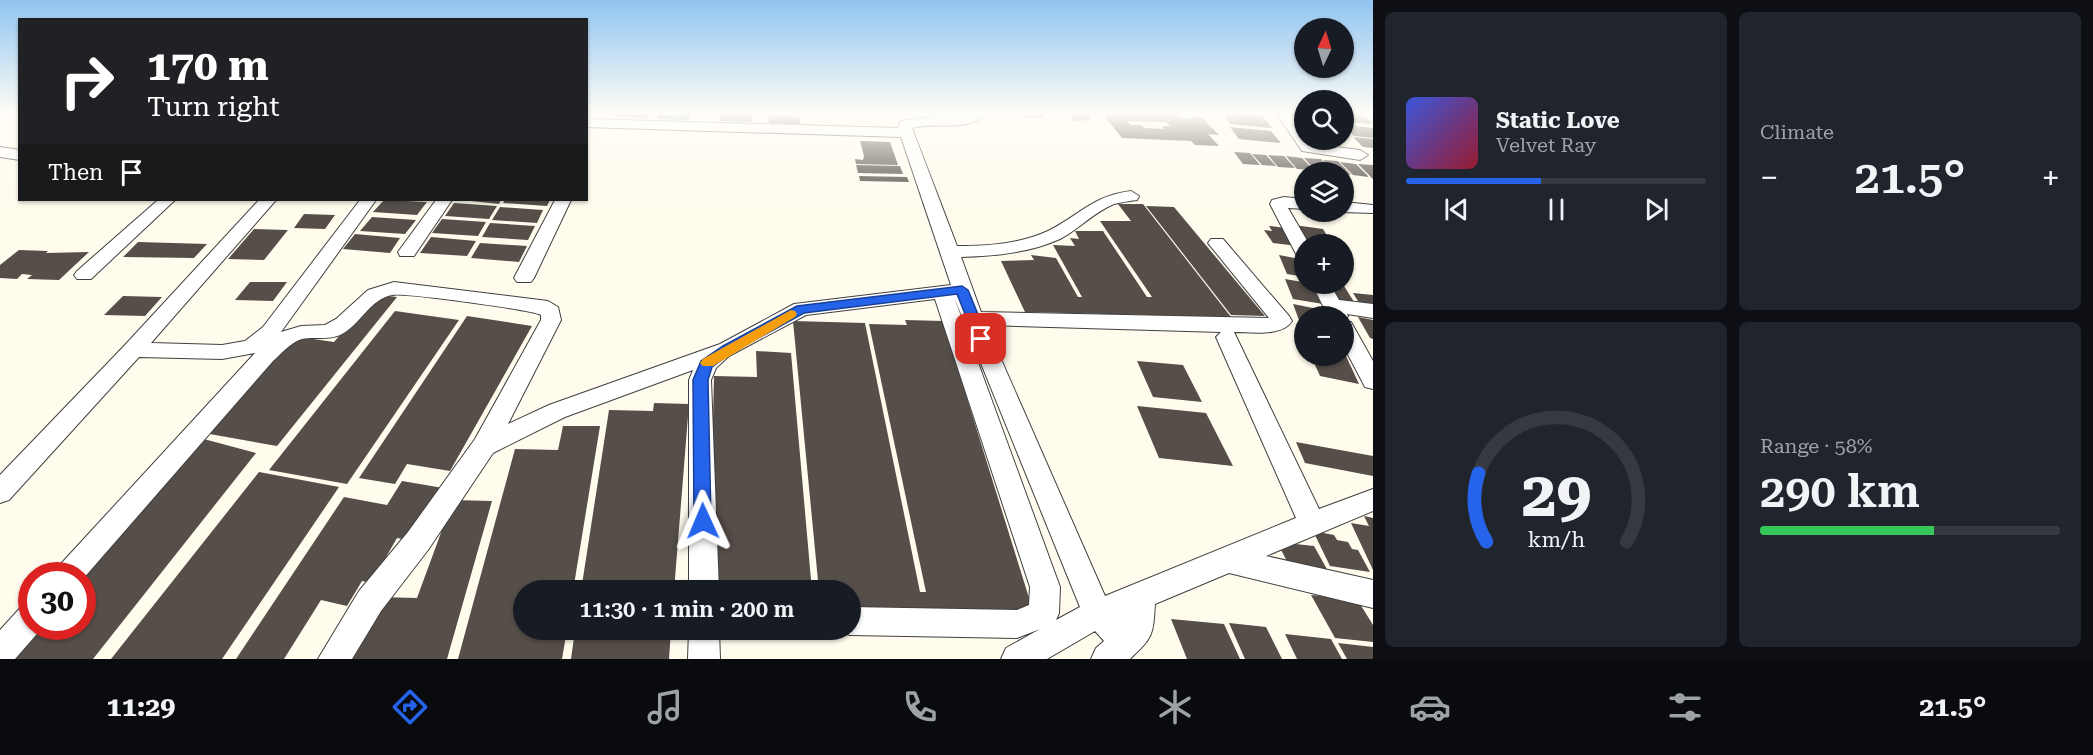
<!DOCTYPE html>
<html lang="en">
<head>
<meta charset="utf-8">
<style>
	:root { --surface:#171b24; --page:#20242c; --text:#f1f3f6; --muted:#9ea1a6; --line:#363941; --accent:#2563eb }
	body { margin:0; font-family:"Roboto Serif",serif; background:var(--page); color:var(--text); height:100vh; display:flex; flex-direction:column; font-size:22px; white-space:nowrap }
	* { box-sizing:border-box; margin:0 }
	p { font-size:20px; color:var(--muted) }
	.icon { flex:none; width:33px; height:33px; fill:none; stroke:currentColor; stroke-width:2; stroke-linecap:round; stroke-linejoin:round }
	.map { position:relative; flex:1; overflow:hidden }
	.details { display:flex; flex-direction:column; gap:12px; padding:12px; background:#0d0f14; width:720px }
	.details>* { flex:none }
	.guide { position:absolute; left:18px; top:18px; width:570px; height:183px; border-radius:0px; box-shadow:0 2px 4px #0004; background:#202124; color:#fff; overflow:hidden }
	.needle { width:39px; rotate:4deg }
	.tools { position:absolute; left:1294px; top:18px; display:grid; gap:12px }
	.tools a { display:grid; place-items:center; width:60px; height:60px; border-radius:50%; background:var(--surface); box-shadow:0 2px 4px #0004; font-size:30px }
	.speed { position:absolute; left:18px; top:562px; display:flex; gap:12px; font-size:30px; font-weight:700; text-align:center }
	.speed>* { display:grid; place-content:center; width:78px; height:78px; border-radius:50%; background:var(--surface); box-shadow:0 2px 4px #0004; line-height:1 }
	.speed .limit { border:9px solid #d22; background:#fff; color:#111 }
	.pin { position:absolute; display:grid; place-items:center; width:51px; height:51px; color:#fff; margin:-26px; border-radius:12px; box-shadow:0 3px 9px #0006 }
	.me { position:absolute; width:66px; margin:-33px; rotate:359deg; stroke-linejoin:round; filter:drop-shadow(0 0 4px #0008) }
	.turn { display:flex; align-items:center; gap:21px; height:126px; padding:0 30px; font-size:27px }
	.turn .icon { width:78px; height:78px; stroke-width:2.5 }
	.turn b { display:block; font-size:42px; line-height:51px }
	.then { display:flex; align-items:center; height:57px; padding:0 30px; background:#0003; gap:12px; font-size:22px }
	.big { font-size:45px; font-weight:600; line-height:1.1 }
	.details .widget { flex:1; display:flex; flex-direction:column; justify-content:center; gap:9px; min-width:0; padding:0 21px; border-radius:9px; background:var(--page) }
	.details .dial { align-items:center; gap:0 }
	.dial svg { height:156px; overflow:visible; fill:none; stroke:var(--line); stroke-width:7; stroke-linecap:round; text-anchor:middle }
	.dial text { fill:var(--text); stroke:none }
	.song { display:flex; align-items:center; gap:18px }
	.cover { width:72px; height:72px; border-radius:9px; background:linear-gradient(135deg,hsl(230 70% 55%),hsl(350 70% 35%)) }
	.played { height:6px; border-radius:3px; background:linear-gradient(90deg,var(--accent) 45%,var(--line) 45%) }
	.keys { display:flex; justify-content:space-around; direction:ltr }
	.heat { display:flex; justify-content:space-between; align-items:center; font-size:33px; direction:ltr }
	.charge { height:9px; border-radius:4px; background:linear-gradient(90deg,#34c759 58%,var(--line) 0) }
	.details .tiles { flex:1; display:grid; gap:12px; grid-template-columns:repeat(2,1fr) }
	.trip { position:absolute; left:513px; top:580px; width:348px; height:60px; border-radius:30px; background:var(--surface); box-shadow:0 2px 4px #0004; font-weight:600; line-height:60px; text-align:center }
	.menu { display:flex; height:96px; justify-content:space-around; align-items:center; background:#090b0e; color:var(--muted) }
	.menu .icon { width:42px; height:42px }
	.menu .selected { color:var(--accent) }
	.menu b { font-size:27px; color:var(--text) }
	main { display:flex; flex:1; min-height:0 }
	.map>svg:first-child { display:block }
</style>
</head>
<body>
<main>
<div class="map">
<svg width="1373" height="659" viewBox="0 0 1373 659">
	<rect width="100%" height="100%" fill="#fffbed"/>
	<path fill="#564e49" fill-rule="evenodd" d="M618 113H649L648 118 617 117Z
		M659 113H689V120L658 119Z
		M721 113 751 114 752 122 720 121Z
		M1023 113H1041L1044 118H1025Z
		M1068 113H1090L1092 116H1087L1091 120 1074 121Z
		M1102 113H1177L1180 116 1201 117 1219 135 1208 134 1219 146 1195 145 1191 141 1122 138ZM1127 121 1166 122 1170 126H1162L1164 129 1144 128 1141 125H1131Z
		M1222 113 1262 115 1272 128 1230 124Z
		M1344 114 1364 116 1373 124 1344 122Z
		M768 115 799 116 800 124 769 123Z
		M1344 125 1373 128V138L1354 136Z
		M1230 127 1271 131 1281 143 1239 139Z
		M1353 137 1373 139V148L1363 147Z
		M860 141 890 142 898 165 856 164 855 159 863 160 864 156Z
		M1234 152 1250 153 1260 165 1243 164Z
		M1252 154 1266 155 1276 166 1262 165Z
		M1268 155 1284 156 1295 168 1278 167Z
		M1286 156 1302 158 1314 170 1297 169Z
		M1304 158 1321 159 1333 172 1316 171Z
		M1323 160 1338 161 1351 175 1335 172Z
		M1340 162 1356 164 1369 177 1353 175Z
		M1358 164 1373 165V179Z
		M856 165 900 166 903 174 858 173Z
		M859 176 907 177 909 182 860 181Z
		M384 200H385L427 202 417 215 373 212Z
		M461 200H501L499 204Z
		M505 200H550L547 206 503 203Z
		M454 203 497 206 489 219 445 216Z
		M1118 204H1143L1231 317 1025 312 1001 261 1034 260 1031 255 1056 258 1078 297H1082L1053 245 1075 246 1070 238 1079 239 1075 231H1103L1147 297H1152L1100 221H1131Z
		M1146 206 1174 207 1265 316 1231 315Z
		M500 207 543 210 537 223 492 220Z
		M304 214 335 215 325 229 294 228Z
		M372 217 416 220 405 234 360 231Z
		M442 219 486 222 478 236 432 233Z
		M490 223 535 226 528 240 482 237Z
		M1294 225 1323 229 1331 242 1336 244H1306Z
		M1269 226 1286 228 1298 246 1273 243 1264 230 1272 231Z
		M254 229 288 230 264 260 228 259Z
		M355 234 400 238 390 253 343 249Z
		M431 237 476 241 467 256 420 253Z
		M138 242 207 244 194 258 123 257Z
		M480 243 527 246 519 262 471 258Z
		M19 250 48 251 46 253 89 252 59 280 27 279 32 275 22 274 17 279 0 278V265Z
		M1279 255 1305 260V277L1287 274Z
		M1285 279 1319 285 1329 305 1293 299Z
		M250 282H287L273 301 235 300Z
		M1329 284 1344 286 1356 305 1340 303Z
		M1353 293 1373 295V307L1361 306Z
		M380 295 397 297 277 446 204 433 293 336 334 342 372 298Z
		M123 296 162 297 145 316 104 315Z
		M1293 304 1333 312 1335 316H1305V324L1300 323Z
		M395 311 459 320 347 484 269 470Z
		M467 316 532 326 450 471 407 464 395 484 359 478Z
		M1358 317 1373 320V339L1370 338Z
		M905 320 943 321 1034 614 850 609V591H819L793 321 865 323 920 592H926L869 324 907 325Z
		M756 351 791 353 812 591H709L714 376 757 377Z
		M1311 356H1346L1359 384 1320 376Z
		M1137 361 1183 365 1202 402 1153 397Z
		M654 403 689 404 674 591H581L609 410 653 411Z
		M1137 406 1206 413 1233 466 1159 458Z
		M563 426H600L573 591H524V630H567L562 659H458L515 449 558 450Z
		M200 438 256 453 93 659H9L36 627H82V576H78Z
		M1296 442 1373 456V476L1305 463Z
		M259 472 339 487 222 659H111Z
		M402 481 443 488 413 541 397 538 371 583 362 581 347 606 321 600 284 659H236L344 497 387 505Z
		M453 500 492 501 447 659H350L376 597 417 598Z
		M1364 516 1373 518V570L1351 523 1369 526Z
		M1313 531 1334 535 1337 540 1348 542 1352 549 1358 550 1370 572 1330 566Z
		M1277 542 1314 546 1332 578 1293 573Z
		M1311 595 1357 599 1373 625V642L1335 638Z
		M1171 619 1224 624 1240 659H1187Z
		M1229 623 1266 627 1282 659H1245Z
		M575 630H671L669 659H571Z
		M1285 634 1331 639 1342 659H1297Z
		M1338 643 1373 647V659H1347Z"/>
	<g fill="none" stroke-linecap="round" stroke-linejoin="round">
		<g stroke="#404040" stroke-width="2">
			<path id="minor" d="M971 113H988C970 133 934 121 912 128L957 246C987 246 1020 244 1048 231 1080 215 1092 196 1131 191L1139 196 1137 200C1129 201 1122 202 1114 204 1094 212 1079 229 1060 239 1029 253 994 256 961 257L981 312 1269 318 1208 243 1211 239H1223L1289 316 1292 321C1282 337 1251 332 1234 332L1319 509 1373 489V511L1266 556 1373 580V608L1229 573 1155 604C1153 636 1153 637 1130 659H1091L1096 648 1104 641 1095 631 1047 659H1001L1006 648 1040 629 1017 638 850 635 839 631 850 630V607L1017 610 1029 605 1030 587 935 299 806 315 729 356 716 368 711 380 719 591H689V380L693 370 565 417 493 453 428 550 381 611 352 659H318L359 591 408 532 475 439 541 320V315C533 310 402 292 392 295 370 299 361 324 342 334 329 341 315 336 302 339 291 342 281 354 273 361L82 580V576H54L58 567 255 353 222 359 139 357 9 500 0 503V475L125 345 259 200H276L151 343 222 345 245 341 263 327 360 200H376L281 332 301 326 325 325 336 319 368 290 394 282 548 301 558 307 561 320 508 424 549 405 720 344 794 304 951 285 901 137 586 127V119L898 128 901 121 906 120ZM954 297 1080 607 1056 620 1059 613 1060 587ZM986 325 1221 332 1216 337 1296 518 1105 596Z
				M1180 113H1194L1195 115 1188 119 1183 118Z
				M1276 113H1290L1305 134V140H1309L1312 144 1360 150 1368 155 1360 160 1302 151Z
				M0 147 20 150V160L0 157Z
				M1284 197 1305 199V209L1288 208 1309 244H1305V260L1298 258 1296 254 1270 204 1272 200Z
				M158 200H175L91 279H77L74 275 77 271Z
				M436 200H452L414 256H400L398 252Z
				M555 200H571L534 278 531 282H517L514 278Z
				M1344 202 1373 205V213L1341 212H1344Z
				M1312 284H1330L1339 300 1373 304V318L1347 314 1348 316 1345 321 1351 322 1373 361V389L1365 387 1344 347V316H1328Z
				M32 603V627H43L15 659H0V630L21 607Z
				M689 630H719L720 659H688Z"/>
		</g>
		<use href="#minor" fill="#fff" fill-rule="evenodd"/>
	</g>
	<linearGradient id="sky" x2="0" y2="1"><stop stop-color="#91c4ef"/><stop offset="0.55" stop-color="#fffdf7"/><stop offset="1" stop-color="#fffdf7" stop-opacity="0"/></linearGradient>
	<rect width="1373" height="206" fill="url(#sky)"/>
	<path fill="#2563eb" stroke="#184099" stroke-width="1.5" d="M962 286 968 290 988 339 986 342 981 343 975 339 957 294 804 313 733 352 712 367 708 380 711 521 709 526 703 528 696 526 694 521 693 380 701 361 723 346 797 306Z"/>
	<path fill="#f59e0b" d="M791 310 795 311 797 314 795 317 713 366H703L700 363 703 359Z"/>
</svg>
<div class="tools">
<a><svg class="needle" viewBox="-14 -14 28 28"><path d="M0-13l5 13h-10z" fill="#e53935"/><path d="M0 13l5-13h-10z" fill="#9ea1a6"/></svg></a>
<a><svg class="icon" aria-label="search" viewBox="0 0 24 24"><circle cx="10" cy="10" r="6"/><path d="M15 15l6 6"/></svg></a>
<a><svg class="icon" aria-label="layers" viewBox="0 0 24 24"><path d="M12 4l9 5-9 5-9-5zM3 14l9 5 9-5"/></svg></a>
<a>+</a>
<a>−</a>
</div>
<div class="speed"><div class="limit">30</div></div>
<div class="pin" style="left:981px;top:339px;background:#d93025"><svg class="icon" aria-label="arrive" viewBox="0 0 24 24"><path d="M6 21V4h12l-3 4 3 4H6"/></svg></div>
<svg class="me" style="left:703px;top:521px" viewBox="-20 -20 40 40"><path d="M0-17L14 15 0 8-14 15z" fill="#2563eb" stroke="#fff" stroke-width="4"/></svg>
<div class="trip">11:30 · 1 min · 200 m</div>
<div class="guide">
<div class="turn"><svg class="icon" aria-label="right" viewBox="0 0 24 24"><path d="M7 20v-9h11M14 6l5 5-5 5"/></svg><div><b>170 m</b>Turn right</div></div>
<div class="then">Then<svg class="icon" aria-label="arrive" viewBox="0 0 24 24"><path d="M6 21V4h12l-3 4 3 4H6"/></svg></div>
</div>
</div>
<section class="details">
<div class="tiles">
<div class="widget">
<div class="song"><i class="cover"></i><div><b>Static Love</b><p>Velvet Ray</p></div></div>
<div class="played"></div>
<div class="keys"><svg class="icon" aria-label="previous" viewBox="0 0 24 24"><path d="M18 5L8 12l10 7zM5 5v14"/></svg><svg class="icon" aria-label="pause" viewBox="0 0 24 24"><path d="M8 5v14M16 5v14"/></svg><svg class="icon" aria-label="next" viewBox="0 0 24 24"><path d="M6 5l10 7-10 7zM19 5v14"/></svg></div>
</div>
<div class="widget"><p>Climate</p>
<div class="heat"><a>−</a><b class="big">21.5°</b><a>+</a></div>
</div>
<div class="widget dial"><svg viewBox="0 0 100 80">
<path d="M14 69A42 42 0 1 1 86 69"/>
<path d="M14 69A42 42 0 0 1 10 34" stroke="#2563eb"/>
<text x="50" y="56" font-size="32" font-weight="700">29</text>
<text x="50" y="72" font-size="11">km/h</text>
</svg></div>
<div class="widget"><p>Range · 58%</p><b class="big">290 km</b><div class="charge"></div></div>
</div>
</section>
</main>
<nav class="menu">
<b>11:29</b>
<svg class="icon selected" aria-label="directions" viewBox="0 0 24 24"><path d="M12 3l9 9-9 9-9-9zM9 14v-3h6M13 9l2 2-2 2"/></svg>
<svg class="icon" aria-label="music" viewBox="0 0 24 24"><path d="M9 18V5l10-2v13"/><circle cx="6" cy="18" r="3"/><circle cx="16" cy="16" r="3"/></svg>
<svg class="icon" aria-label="phone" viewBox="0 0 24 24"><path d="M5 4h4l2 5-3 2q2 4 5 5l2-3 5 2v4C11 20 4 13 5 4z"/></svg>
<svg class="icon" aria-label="climate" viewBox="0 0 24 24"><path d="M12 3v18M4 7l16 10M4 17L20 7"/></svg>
<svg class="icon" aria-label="car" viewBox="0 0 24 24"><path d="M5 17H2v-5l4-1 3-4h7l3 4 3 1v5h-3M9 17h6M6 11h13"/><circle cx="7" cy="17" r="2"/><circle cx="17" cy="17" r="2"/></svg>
<svg class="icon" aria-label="filters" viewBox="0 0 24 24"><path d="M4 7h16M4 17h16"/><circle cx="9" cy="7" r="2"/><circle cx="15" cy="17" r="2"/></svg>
<b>21.5°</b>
</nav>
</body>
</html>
